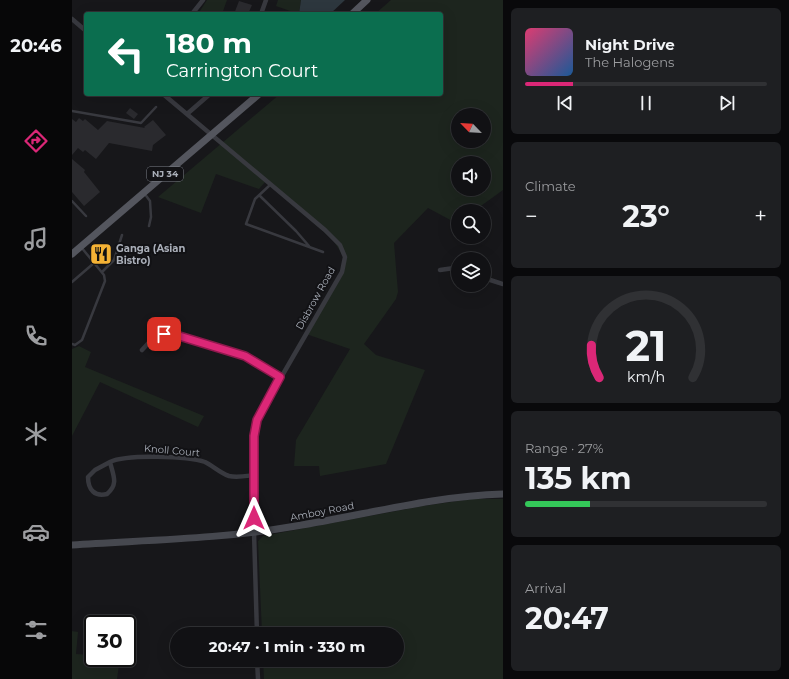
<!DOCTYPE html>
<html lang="en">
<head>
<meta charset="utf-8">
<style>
	:root { --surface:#111114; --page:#1e1f22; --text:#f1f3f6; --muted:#9c9da0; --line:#303134; --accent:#db2777 }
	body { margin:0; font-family:Montserrat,sans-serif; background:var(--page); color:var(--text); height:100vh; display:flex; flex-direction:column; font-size:15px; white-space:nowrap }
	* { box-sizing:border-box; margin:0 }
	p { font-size:13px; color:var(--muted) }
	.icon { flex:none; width:22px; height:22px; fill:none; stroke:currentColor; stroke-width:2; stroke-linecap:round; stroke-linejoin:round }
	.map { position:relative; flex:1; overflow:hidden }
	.details { display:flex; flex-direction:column; gap:8px; padding:8px; background:#09090b; width:286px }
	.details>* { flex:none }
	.hud { position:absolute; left:12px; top:12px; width:359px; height:84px; border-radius:4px; box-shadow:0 4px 16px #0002,0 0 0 1px var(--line); background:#0b6e4f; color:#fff; overflow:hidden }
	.needle { width:26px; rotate:295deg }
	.tools { position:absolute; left:379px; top:108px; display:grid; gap:8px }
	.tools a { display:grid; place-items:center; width:40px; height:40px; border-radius:50%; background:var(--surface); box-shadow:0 4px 16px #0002,0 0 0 1px var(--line); font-size:20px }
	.speed { position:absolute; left:12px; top:615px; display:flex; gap:8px; font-size:20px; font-weight:700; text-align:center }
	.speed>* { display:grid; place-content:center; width:52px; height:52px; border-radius:50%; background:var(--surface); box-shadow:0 4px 16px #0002,0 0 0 1px var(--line); line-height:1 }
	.speed .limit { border:2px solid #111; border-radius:6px; background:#fff; color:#111 }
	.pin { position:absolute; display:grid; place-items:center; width:34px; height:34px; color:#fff; margin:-17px; border-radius:8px; box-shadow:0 2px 6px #0006 }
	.me { position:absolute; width:44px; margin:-22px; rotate:0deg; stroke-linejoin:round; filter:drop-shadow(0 0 3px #0008) }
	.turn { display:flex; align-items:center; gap:14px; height:84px; padding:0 16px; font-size:18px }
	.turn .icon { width:52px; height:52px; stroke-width:2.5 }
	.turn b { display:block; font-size:28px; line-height:34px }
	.big { font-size:30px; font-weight:700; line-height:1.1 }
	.details .tile { flex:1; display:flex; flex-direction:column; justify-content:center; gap:6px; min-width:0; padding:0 14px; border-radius:6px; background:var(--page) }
	.details .dial { align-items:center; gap:0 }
	.dial svg { height:104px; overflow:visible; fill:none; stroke:var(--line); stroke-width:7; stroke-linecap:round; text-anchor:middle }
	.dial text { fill:var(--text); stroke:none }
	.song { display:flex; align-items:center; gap:12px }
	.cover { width:48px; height:48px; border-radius:6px; background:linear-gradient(135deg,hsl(340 70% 55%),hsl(210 70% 35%)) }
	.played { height:4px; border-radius:2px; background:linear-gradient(90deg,var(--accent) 20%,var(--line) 20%) }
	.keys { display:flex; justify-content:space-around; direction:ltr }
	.heat { display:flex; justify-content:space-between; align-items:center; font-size:22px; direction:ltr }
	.charge { height:6px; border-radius:3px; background:linear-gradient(90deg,#34c759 27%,var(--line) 0) }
	.trip { position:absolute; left:98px; top:627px; width:234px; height:40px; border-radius:20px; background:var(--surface); box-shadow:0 4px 16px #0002,0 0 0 1px var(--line); font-weight:700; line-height:40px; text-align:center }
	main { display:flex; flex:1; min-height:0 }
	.dock { display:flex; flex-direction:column; width:72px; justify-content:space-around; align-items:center; background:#070708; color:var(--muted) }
	.dock .icon { width:28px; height:28px }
	.dock .on { color:var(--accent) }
	.dock b { font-size:18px; color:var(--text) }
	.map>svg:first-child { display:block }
</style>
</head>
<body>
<main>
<nav class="dock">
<b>20:46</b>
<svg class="icon on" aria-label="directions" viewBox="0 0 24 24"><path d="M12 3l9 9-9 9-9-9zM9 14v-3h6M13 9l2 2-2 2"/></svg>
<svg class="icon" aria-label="music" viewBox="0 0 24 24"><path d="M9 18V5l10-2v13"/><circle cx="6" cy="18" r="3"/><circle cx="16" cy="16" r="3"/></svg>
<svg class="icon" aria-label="phone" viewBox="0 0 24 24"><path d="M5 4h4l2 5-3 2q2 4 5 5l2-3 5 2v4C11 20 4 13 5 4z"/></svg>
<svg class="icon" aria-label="climate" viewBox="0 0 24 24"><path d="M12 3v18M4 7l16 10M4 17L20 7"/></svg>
<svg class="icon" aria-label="car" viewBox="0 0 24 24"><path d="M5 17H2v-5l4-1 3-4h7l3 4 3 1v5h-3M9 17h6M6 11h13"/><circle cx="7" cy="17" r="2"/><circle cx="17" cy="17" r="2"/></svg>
<svg class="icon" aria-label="filters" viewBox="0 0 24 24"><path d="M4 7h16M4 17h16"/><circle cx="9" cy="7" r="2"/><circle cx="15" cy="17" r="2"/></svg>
</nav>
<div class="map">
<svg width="431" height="679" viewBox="0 0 431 679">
	<rect width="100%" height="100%" fill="#17171a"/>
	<path fill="#1d251e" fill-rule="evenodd" d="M135 0H155L150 14H126Z
		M206 0H229L227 14 204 6Z
		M319 0H431V190L402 211H386V222L384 223 356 208 322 243 326 292 324 299 292 344 304 355 353 370 314 464 248 476 247 466H222L224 440 278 349 234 334 270 273 273 259 261 240 194 181 187 189 144 174 129 213 86 197 208 94H369V14H303ZM386 115H412V141H386ZM386 163H412V189H386Z
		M7 346 19 352 13 367 132 416 126 427 28 382 0 436V349Z
		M400 499H431V679H192L191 660H325V634H190L186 541 191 536 351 506Z
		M0 631 6 632 4 654 21 655V658H48L45 679H0Z"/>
	<path fill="#2d373e" d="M229 0H273L258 14H227Z"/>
	<path fill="#2a2a2e" d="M167 1 180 5 176 14H162Z
		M58 108 66 114 62 119 54 113Z
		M7 118 11 121 13 119 26 130 35 121 73 128 72 127 81 120 94 135 81 145 80 151 37 143 24 159 13 150 11 152 6 148 0 155V119L4 122Z
		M0 159 13 170 12 172 28 192 12 206 0 192Z
		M33 244 40 253 27 265 19 255Z"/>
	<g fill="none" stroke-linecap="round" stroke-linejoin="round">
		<path stroke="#38393f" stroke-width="2.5" d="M0 111 69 123 84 107
			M198 185 183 199 174 224 251 252
			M72 193 78 201 79 217 77 226
			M187 195 224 231 237 246
			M0 201 14 216
			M30 272 42 260 50 235
			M0 282 22 263
			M0 344 3 345 10 340 33 281 32 275 9 247"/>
		<path stroke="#38393f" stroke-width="4.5" d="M120 14 131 0
			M189 14 194 0
			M0 19 14 31
			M91 94 253 230 268 245 273 257 270 272 192 407 185 420 182 436V532L185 634
			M115 114 138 94
			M368 270 382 268 386 270
			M412 278 431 284
			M70 350 82 337 92 334 104 335 173 356 209 377
			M38 462C54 454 116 456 133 462 141 466 148 473 157 476 165 478 174 476 182 475
			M38 462C41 475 47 484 35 494 23 497 16 490 16 477L23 470Z
			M185 660 186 679"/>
		<path stroke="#46484f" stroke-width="7" d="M0 545C74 540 150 539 224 526 293 515 361 496 431 494"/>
		<path stroke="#54565e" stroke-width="7" d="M280 14 295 0
			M0 254 187 94"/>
	</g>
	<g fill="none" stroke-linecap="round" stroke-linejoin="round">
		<g stroke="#8e194d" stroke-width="10">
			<path id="route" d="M92 334 104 335 173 356 208 377 185 420 182 436V518"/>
		</g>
		<use href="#route" stroke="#db2777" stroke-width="7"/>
	</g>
	<defs>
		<g id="restaurant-square" transform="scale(1.15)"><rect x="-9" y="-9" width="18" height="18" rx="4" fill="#f4b235" stroke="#121215"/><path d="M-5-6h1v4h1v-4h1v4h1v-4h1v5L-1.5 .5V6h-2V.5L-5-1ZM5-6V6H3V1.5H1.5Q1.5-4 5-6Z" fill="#111"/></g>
	</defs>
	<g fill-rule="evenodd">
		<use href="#restaurant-square" x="29" y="254"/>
	</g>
	<g text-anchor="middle" stroke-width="4" stroke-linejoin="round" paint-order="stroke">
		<rect fill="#121215" stroke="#7c8088" stroke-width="1" x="75" y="167" width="36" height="14" rx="3"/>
		<g font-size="9" font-weight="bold" fill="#aaafb9">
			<text x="93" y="177">NJ 34</text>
		</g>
		<g font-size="10" font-weight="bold" fill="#aaafb9" stroke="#121215" text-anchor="start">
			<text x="44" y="252">Ganga (Asian<tspan x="44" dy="12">Bistro)</tspan></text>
		</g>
		<g font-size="10" fill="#aaafb9" stroke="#121215">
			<text transform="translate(243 298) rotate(-61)" y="4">Disbrow Road</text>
			<text transform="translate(100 450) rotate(5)" y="4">Knoll Court</text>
			<text transform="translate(250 511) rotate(-11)" y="4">Amboy Road</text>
		</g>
	</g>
</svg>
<div class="tools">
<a><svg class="needle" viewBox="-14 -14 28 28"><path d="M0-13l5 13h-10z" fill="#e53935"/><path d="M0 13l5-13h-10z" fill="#9c9da0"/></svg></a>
<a><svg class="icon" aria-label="sound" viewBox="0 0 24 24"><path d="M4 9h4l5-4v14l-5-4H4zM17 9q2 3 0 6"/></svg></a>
<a><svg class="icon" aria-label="search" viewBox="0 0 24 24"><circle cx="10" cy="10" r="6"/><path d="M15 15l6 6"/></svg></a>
<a><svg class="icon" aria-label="layers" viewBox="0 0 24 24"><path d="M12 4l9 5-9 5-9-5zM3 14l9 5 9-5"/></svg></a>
</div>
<div class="speed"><div class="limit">30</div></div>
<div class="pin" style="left:92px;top:334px;background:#d93025"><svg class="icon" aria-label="arrive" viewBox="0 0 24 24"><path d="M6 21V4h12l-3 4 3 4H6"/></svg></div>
<svg class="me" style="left:182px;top:518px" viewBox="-20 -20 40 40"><path d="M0-17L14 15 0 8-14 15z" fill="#db2777" stroke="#fff" stroke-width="4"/></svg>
<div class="trip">20:47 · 1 min · 330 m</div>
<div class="hud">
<div class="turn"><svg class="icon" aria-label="left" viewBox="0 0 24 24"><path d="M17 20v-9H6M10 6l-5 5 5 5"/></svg><div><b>180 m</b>Carrington Court</div></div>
</div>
</div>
<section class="details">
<div class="tile">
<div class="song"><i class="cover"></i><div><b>Night Drive</b><p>The Halogens</p></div></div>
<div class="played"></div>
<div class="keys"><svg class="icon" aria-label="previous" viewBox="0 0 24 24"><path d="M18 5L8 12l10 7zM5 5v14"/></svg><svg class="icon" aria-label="pause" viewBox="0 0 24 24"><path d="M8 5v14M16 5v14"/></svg><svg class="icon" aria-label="next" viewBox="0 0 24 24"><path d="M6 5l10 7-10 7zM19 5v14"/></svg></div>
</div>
<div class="tile"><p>Climate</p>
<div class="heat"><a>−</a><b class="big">23°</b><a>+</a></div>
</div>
<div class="tile dial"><svg viewBox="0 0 100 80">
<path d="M14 69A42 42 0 1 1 86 69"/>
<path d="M14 69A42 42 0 0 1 8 44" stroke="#db2777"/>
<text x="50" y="56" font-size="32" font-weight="700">21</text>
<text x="50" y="72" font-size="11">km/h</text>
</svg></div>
<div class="tile"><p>Range · 27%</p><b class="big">135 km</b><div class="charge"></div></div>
<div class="tile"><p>Arrival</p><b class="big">20:47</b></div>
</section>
</main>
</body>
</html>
